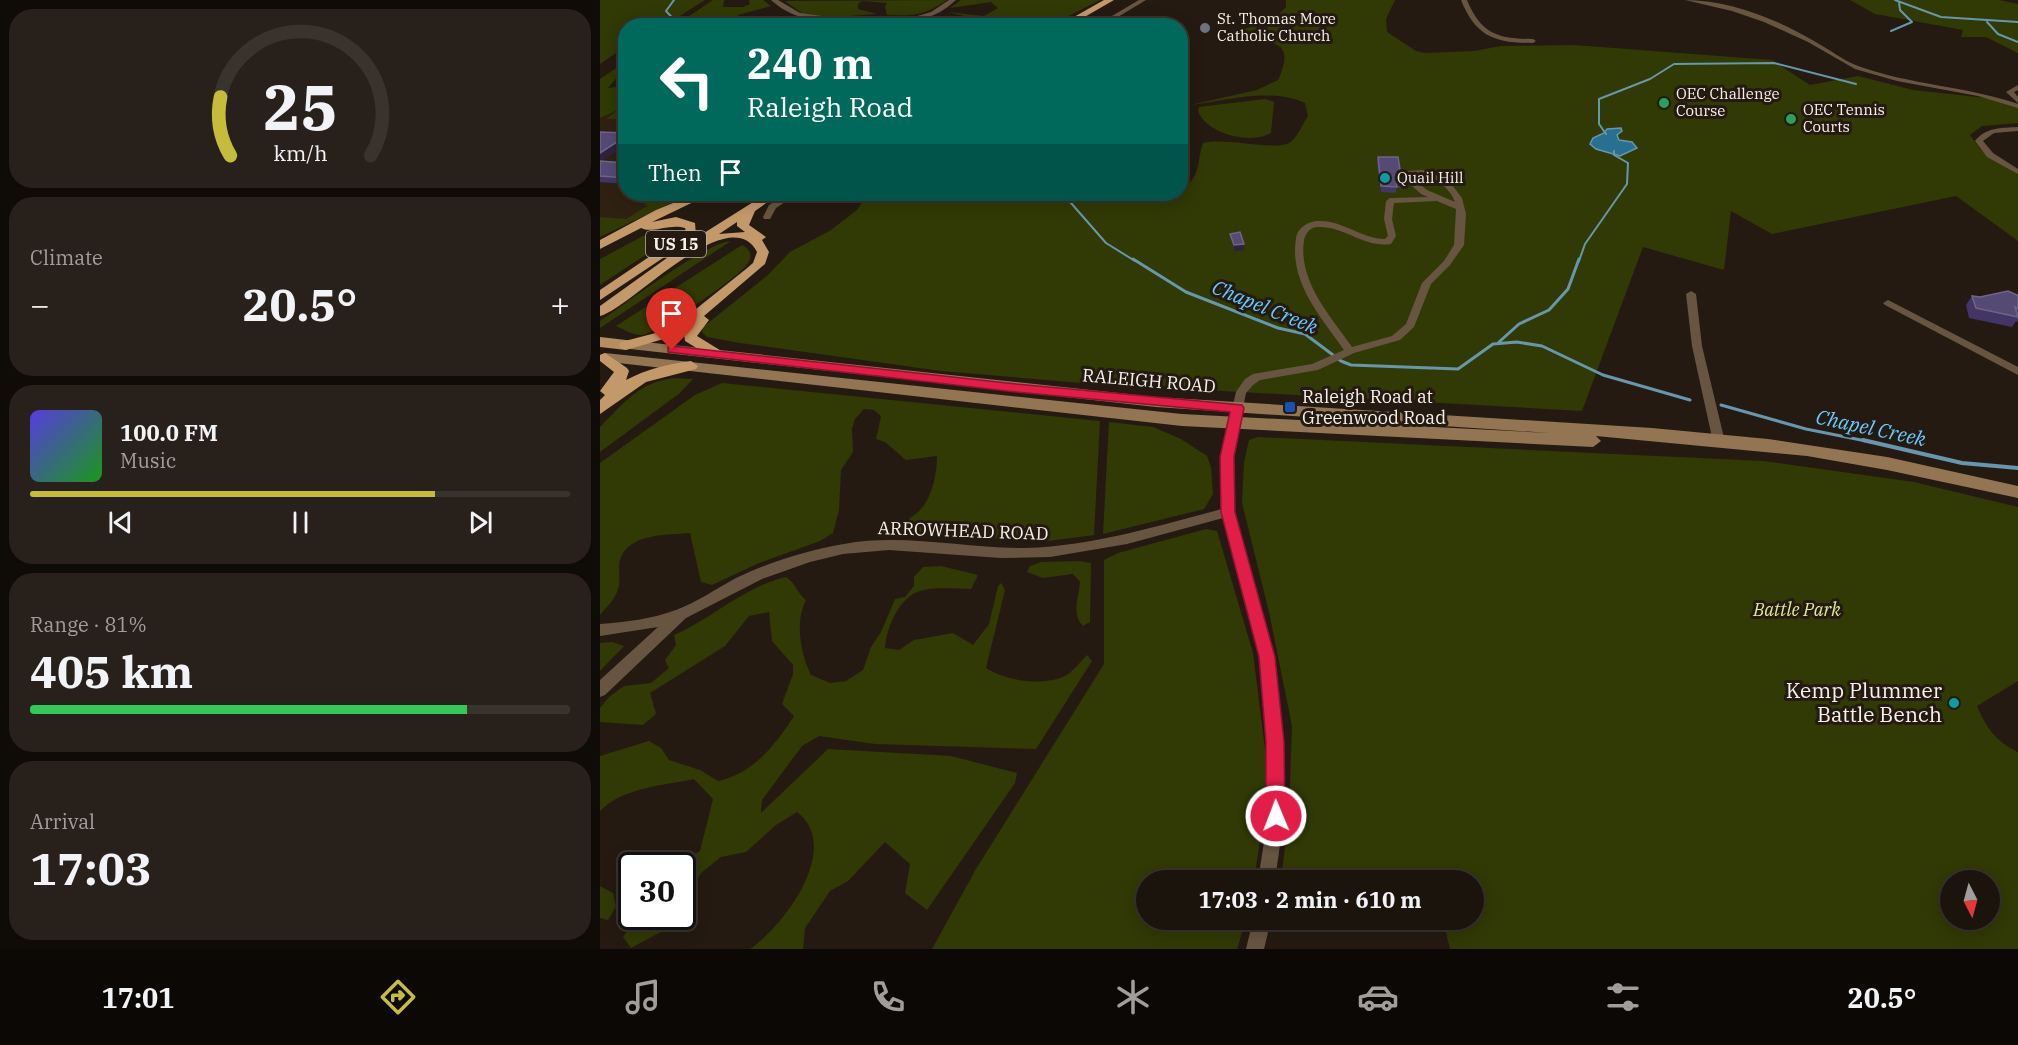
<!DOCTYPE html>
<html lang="en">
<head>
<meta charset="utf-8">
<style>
	:root { --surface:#1b140d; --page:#28211b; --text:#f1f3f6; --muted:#a09e9d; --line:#39332e; --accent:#c6bc3c }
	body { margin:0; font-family:"IBM Plex Serif",serif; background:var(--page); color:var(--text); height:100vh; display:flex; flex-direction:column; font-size:22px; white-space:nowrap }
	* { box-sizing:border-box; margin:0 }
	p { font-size:20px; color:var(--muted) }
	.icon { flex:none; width:33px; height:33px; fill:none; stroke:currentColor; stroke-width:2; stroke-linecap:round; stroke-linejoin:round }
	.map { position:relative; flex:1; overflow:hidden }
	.side { display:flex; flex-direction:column; gap:9px; padding:9px; background:#0f0b07; width:600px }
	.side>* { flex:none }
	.banner { position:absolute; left:18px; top:18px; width:570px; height:183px; border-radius:24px; box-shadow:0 3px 15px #0003,0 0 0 2px var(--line); background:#00695c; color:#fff; overflow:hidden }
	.needle { width:39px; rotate:174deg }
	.buttons { position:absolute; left:1340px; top:870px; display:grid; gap:12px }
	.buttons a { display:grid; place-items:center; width:60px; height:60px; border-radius:50%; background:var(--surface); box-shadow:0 3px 15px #0003,0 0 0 2px var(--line); font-size:30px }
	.speed { position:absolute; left:18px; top:852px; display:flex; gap:12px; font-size:30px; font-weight:700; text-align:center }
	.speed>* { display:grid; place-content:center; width:78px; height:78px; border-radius:50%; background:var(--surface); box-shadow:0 3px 15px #0003,0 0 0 2px var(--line); line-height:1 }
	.speed .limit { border:3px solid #111; border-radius:9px; background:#fff; color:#111 }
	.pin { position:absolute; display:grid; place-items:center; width:51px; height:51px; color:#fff; margin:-62px -26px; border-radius:50% 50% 50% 0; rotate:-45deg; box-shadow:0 0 6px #0007 }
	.pin .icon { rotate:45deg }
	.me { position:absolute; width:66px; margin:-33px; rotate:359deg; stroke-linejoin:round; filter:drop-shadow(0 0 4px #0008) }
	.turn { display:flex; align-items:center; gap:21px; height:126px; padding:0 30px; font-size:27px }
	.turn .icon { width:78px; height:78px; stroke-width:2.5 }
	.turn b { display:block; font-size:42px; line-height:51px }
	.then { display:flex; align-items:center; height:57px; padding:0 30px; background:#0003; gap:12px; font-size:22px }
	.big { font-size:45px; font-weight:700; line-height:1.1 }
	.side .widget { flex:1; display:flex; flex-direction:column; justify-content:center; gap:9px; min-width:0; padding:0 21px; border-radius:24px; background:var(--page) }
	.side .dial { align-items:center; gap:0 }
	.dial svg { height:156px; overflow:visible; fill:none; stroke:var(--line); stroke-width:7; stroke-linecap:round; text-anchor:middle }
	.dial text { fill:var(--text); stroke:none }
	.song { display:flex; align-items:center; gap:18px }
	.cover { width:72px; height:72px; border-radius:9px; background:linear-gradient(135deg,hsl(250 70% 55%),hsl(120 70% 35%)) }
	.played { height:6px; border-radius:3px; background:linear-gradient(90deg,var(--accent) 75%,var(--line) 75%) }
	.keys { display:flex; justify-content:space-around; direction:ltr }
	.heat { display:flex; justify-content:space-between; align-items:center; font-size:33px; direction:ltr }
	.charge { height:9px; border-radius:4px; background:linear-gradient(90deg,#34c759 81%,var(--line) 0) }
	.trip { position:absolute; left:536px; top:870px; width:348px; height:60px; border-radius:30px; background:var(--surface); box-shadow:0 3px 15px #0003,0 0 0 2px var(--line); font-weight:700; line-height:60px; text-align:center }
	.menu { display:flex; height:96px; justify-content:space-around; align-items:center; background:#0b0805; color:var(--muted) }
	.menu .icon { width:42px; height:42px }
	.menu .current { color:var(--accent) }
	.menu b { font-size:27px; color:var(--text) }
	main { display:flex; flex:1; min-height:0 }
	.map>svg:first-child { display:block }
</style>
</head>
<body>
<main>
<section class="side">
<div class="widget dial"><svg viewBox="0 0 100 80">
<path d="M14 69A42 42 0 1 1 86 69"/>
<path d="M14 69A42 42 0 0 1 9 39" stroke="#c6bc3c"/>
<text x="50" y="56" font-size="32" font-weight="700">25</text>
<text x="50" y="72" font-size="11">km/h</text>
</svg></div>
<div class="widget"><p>Climate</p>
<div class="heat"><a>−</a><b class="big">20.5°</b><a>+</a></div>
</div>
<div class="widget">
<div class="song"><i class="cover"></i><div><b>100.0 FM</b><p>Music</p></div></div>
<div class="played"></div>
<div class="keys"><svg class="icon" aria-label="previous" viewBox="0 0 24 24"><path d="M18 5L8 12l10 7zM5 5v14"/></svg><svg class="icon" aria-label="pause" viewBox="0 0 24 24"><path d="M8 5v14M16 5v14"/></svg><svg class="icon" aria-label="next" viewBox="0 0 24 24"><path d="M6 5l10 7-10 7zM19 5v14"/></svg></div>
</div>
<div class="widget"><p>Range · 81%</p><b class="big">405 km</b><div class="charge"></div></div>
<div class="widget"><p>Arrival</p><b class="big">17:03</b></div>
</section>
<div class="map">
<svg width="1418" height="949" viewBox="0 0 1418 949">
	<rect width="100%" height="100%" fill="#241a11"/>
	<path fill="#2f2112" d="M25 101 26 194H68L46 211 17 225 0 222V108Z"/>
	<path fill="#313905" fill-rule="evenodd" d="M0 0H105L66 25H61L62 22 56 25 26 26 25 47 0 64Z
		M113 0H124L123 7H143L150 4 149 0H163L171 6 138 15 140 25H76Z
		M347 0C323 16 314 16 287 15L285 7 287 3 262 1 258 4V9L277 14 222 18 203 14 185 1Z
		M361 0H500L451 25H402L348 12 384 16 398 8 391 2 350 8Z
		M686 0H795L786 19 787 32 816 51 824 53 874 51 901 46 974 45 1172 60 1210 85 1258 76 1313 90 1387 98 1418 106V123L1382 126 1370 135 1381 150 1418 173V241L1356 196 1172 234 1131 211 1124 270 1043 247 982 411 481 383 341 371 140 343 107 337 102 332 103 327 168 275 190 252 231 230 257 210 268 194H469L498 201 535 203 580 194 581 189C602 177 596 163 603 143 627 137 673 151 689 143 698 138 702 124 708 116L705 103C672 87 625 101 590 105L657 90 678 80C697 39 671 41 638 41L634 39 637 30 670 23 686 7Z
		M1250 0H1399L1418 4V53L1386 37H1361L1363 30 1275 14Z
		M25 62V68L8 88 17 87 25 90V115L16 119H6L20 109 0 118V79Z
		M665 99 674 102 671 133C651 145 606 134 598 111L599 107Z
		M52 194H90L0 237V217L26 219 47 206 43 202Z
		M62 233 70 235 53 250 0 285V259L43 236Z
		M131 241 0 328V321C25 304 107 242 131 241Z
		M142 245C150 249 153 255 148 263 141 276 56 334 42 335 33 335 24 330 16 326Z
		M74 378 93 379 80 393 0 452V427C24 403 39 382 74 378Z
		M122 383 500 421 494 535 448 541 306 534 298 531C304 521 311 518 319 511 332 499 337 473 337 456L306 460 285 442 276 439 281 416 274 410 264 409 255 419 252 429 253 452 241 470 239 510 233 533 220 541 159 563 112 585 101 582 90 533C67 535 28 533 20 560 17 570 22 581 17 592 14 600 6 608 0 615V463L95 395Z
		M509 422 553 427 581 439 607 456 611 467 613 494 604 509 503 534Z
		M658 437 1163 461 1314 482 1418 507V681L1377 706C1386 727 1396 742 1418 752V949H850L843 920H873V880H681L689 814 692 726 669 612 642 503 644 462 649 440ZM1350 880H1389V920H1350Z
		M606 529 617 531 653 653 669 781 654 880H546V920H646L637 949H332L376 869 504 664V560L518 553Z
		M479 561 491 563 490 622 483 626C471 614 479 596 480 582L473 574 443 578 427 572 430 566 441 562Z
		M341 566 378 575 371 589C355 589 339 587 324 590 300 594 286 628 285 648L299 650 314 640 353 633 373 645 389 624 398 586 401 583 405 590 386 668C406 681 445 687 467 675 474 670 481 661 487 655L492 661 436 749 275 744 219 736 202 746 162 800 161 813 228 749 351 756 417 773 415 783 327 910 305 893 310 864 285 842 248 881 230 891 205 928 203 949H150C184 926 243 847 197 812L176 825 146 852 121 857 101 873 83 906 82 866 77 865 100 851 113 799 94 779C62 786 24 787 0 811V756L49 741 61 748 69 760 100 770 118 781C153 774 176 744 194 716L182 704 193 674V665L172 641 169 612 149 616 125 646 50 693 56 714 43 725 0 722V708L9 697 24 686 51 683 69 668 65 660 76 645 74 635C113 618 143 587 186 577 196 583 197 593 206 600 195 621 200 653 211 675L230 683 246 681 263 670 271 647 281 632 295 599 305 597 314 586V577L323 567Z
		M12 642 24 646 0 671V643Z
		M0 886 13 893 16 907 8 920 0 918Z
		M38 917V916L74 917 61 932 31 948 23 937Z"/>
	<path fill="#287092" stroke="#6697ac" stroke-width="1.5" d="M1021 128 1022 131 1017 135 1019 140 1032 142 1037 148 1020 156 996 149 990 144 993 138 1004 133 1007 129Z"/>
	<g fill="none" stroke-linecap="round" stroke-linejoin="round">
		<path stroke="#6697ac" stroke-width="2" d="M74 0 66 11 80 26
			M1295 0 1341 17 1418 22
			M1387 22 1398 34 1418 42
			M507 26 516 20
			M1291 31 1312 22 1300 10 1299 2
			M1006 134 999 124V99L1050 79 1074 64 1174 63 1256 84
			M457 194 471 203 506 243 535 261
			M979 261 985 244 1027 184 1028 163 1014 155V151"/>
		<path stroke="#6697ac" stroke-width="3" d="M533 259 586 292 678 328 705 334 741 361 751 365 858 369 893 344 917 342 942 346 1003 375 1090 400
			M899 342 919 324 949 310 968 289 979 259
			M1121 405 1206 429 1271 442"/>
		<path stroke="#6697ac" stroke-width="4" d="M1263 440 1362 463 1418 468"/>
		<path fill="#685541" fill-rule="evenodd" d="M171 0H178L200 13 237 18 314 17 331 12 349 0H356C348 7 339 14 328 17 313 22 298 20 282 21 244 22 201 28 171 0Z
			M539 0H546L503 26H495Z
			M861 0H867C881 34 898 39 933 39L936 41 933 43C895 43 876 37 861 0Z
			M1085 0C1129 0 1177 19 1214 41 1229 49 1242 60 1258 66 1310 85 1366 86 1418 104V108L1378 96 1297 81 1255 69 1208 42 1164 22 1132 11Z
			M1418 85V90L1414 92 1418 97V103L1406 92Z
			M1418 127V131L1394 133 1383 141 1393 153 1418 169V174L1387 157 1375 141C1386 127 1402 128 1418 127Z
			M824 170 849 181 862 198 866 214 864 245 850 265 831 284 814 327 800 340 754 353 718 370 660 380 653 385 646 393 633 457 634 512 674 657 683 742 684 817 675 880H658L668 817 667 742 660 657 623 518 527 544 450 557 401 558 289 550 243 554 210 562 162 579 86 618 5 695 0 697V680L58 627 0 636V624C26 622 52 619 76 610 97 602 116 589 136 578 169 562 208 550 244 544 305 533 365 549 426 548 493 546 557 526 622 509L621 457 636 392 645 379 653 374 712 364 744 350C721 317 689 282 696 239 697 228 708 221 719 221 742 220 762 239 785 239L788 236 784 219 786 201 790 198 828 197 821 194 803 178 806 171ZM812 175C830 174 849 185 855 202L827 190 811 177ZM837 201 856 209 854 245 844 261 822 283 806 324 792 336 752 347C730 315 698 282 704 240 706 232 711 226 720 227 745 227 765 248 791 244L796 236 792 219 794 203Z
			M188 194H197L176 208 170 219H164L163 217 169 205Z
			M1091 291 1096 294 1102 346 1125 442 1119 446 1113 442 1092 346 1086 294Z
			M1288 300 1418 367V375L1285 305 1283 303Z
			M653 920H671L664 949H646Z"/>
		<path fill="#937554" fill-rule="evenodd" d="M26 340 556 397 1052 428 1168 439 1287 457 1418 486V498L1287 470 1207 456 996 436 1001 441 993 447 582 426 0 361V355L5 353 582 414 950 433 556 407 21 348 19 345 21 342Z"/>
		<path fill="#b58e63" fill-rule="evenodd" d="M0 337 26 340 33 345 26 350 0 347Z"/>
		<path fill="#c4996a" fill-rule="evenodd" d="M504 0H514L469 26H458Z
			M95 194H110L52 222 76 217 95 223 96 236 0 300V290L86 232 85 228C70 223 52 234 41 228L0 249V240L56 210Z
			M166 194H179L155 211 149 225 166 237 162 240 169 252 165 264 104 316 109 320 97 336 123 352 125 355 123 358H113L85 341 84 333 26 350 21 348 19 345 21 342 71 329 146 269 153 263 157 252C129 199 30 309 0 316V306L85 245ZM137 222V226L145 232 119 234Z
			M5 353 27 368 29 371 26 380C47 369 68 364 91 361L98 366 96 369 46 382 0 414V400L5 395 0 391 14 372 0 361V355Z"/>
	</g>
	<path fill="#423666" d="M0 132 25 133 26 134V145L1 161 26 163V184L0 182Z
		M778 157 802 182 801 188H796V193L781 192 777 163Z
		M1417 295H1418V322L1416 321 1412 327 1369 318 1366 305 1372 296 1380 297Z"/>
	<path fill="#2e223e" d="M25 133 26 134V145L0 162V153Z
		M644 244V250L634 251V245Z"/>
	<path fill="#554a74" stroke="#6f6487" stroke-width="1.5" d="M0 132 25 133 23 134H26V136L0 153Z
		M778 157H798L802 182H796L797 187 781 186Z
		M0 161 26 163V178L0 176Z
		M640 232 644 244 634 245 630 234Z
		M1408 291 1417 295H1418V309L1415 307 1418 317 1376 308 1372 296 1380 297Z"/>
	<path fill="#e11d48" stroke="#92132f" stroke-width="1.5" d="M72 346 416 384 642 405 644 408 634 457 635 512 675 657 684 742 685 816 682 823 676 826 669 823 666 816V742L659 657 621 512 620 457 630 412 416 392 68 352V347Z"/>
	<circle fill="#6b7280" stroke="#241a11" stroke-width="2" cx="605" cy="28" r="6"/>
	<g fill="#2e9e5b" stroke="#241a11" stroke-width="2">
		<circle cx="1064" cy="103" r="6"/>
		<circle cx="1191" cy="119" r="6"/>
	</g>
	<g fill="#0f9aa8" stroke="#241a11" stroke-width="2">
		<circle cx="785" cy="178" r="6"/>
		<circle cx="1354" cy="703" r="6"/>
	</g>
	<rect fill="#1a4fb4" stroke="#241a11" stroke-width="2" x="684" y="401" width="12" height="12" rx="3"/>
	<g text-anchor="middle" stroke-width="6" stroke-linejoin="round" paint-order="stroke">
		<g font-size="15" fill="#f8f1ea" stroke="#241a11" text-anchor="start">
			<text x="617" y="24">St. Thomas More<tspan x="617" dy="17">Catholic Church</tspan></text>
			<text x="1076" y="99">OEC Challenge<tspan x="1076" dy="17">Course</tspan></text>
			<text x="1203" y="115">OEC Tennis<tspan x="1203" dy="17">Courts</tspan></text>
			<text x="797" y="183">Quail Hill</text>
		</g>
		<rect fill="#241a11" stroke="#b8b0a9" stroke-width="1.5" x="46" y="231" width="60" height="26" rx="4.5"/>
		<g font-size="16" font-weight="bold" fill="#f8f1ea">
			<text x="76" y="250">US 15</text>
		</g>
		<g font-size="18" fill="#f8f1ea" stroke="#241a11">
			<text transform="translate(549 381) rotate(5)" y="6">RALEIGH ROAD</text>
			<text transform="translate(363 531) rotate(2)" y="6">ARROWHEAD ROAD</text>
		</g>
		<g font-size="18" fill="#f8f1ea" stroke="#241a11" text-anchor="start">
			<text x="702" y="403">Raleigh Road at<tspan x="702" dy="21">Greenwood Road</tspan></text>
		</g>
		<g font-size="18" font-style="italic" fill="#daed90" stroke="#241a11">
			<text x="1197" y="616">Battle Park</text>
		</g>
		<g font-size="20" font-style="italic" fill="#66cbfe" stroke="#241a11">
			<text transform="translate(665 307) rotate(22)" y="7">Chapel Creek</text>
			<text transform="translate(1271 428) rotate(12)" y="7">Chapel Creek</text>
		</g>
		<g font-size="21" fill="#f8f1ea" stroke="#241a11" text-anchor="end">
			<text x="1342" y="698">Kemp Plummer<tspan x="1342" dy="24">Battle Bench</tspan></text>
		</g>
	</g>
</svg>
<div class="buttons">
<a><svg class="needle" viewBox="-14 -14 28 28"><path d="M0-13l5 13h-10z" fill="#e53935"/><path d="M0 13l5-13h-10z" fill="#a09e9d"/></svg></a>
</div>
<div class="speed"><div class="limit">30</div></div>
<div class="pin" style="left:72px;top:350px;background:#d93025"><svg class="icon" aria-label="arrive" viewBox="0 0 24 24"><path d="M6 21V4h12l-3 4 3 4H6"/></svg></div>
<svg class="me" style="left:676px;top:816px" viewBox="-20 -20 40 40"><circle r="17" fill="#e11d48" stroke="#fff" stroke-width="3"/><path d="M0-11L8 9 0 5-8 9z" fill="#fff"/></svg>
<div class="trip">17:03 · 2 min · 610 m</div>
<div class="banner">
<div class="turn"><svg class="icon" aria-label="left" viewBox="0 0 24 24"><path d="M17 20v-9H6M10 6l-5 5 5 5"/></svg><div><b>240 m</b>Raleigh Road</div></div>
<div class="then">Then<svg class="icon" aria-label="arrive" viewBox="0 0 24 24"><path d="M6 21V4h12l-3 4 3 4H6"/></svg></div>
</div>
</div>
</main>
<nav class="menu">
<b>17:01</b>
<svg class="icon current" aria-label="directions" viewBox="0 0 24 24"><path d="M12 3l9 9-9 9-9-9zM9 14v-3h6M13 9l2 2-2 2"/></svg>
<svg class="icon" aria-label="music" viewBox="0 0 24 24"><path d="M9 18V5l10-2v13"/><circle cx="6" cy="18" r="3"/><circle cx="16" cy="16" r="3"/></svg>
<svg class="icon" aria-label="phone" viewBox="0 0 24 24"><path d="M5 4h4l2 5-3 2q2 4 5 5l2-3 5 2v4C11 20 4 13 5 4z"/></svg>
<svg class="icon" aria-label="climate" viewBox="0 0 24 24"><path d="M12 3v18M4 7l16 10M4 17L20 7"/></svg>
<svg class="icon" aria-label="car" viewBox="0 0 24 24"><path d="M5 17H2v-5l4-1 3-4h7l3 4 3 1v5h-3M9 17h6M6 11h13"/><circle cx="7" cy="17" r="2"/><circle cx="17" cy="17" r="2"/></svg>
<svg class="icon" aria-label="filters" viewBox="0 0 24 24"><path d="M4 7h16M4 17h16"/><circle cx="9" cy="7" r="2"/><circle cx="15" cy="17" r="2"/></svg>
<b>20.5°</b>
</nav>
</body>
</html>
